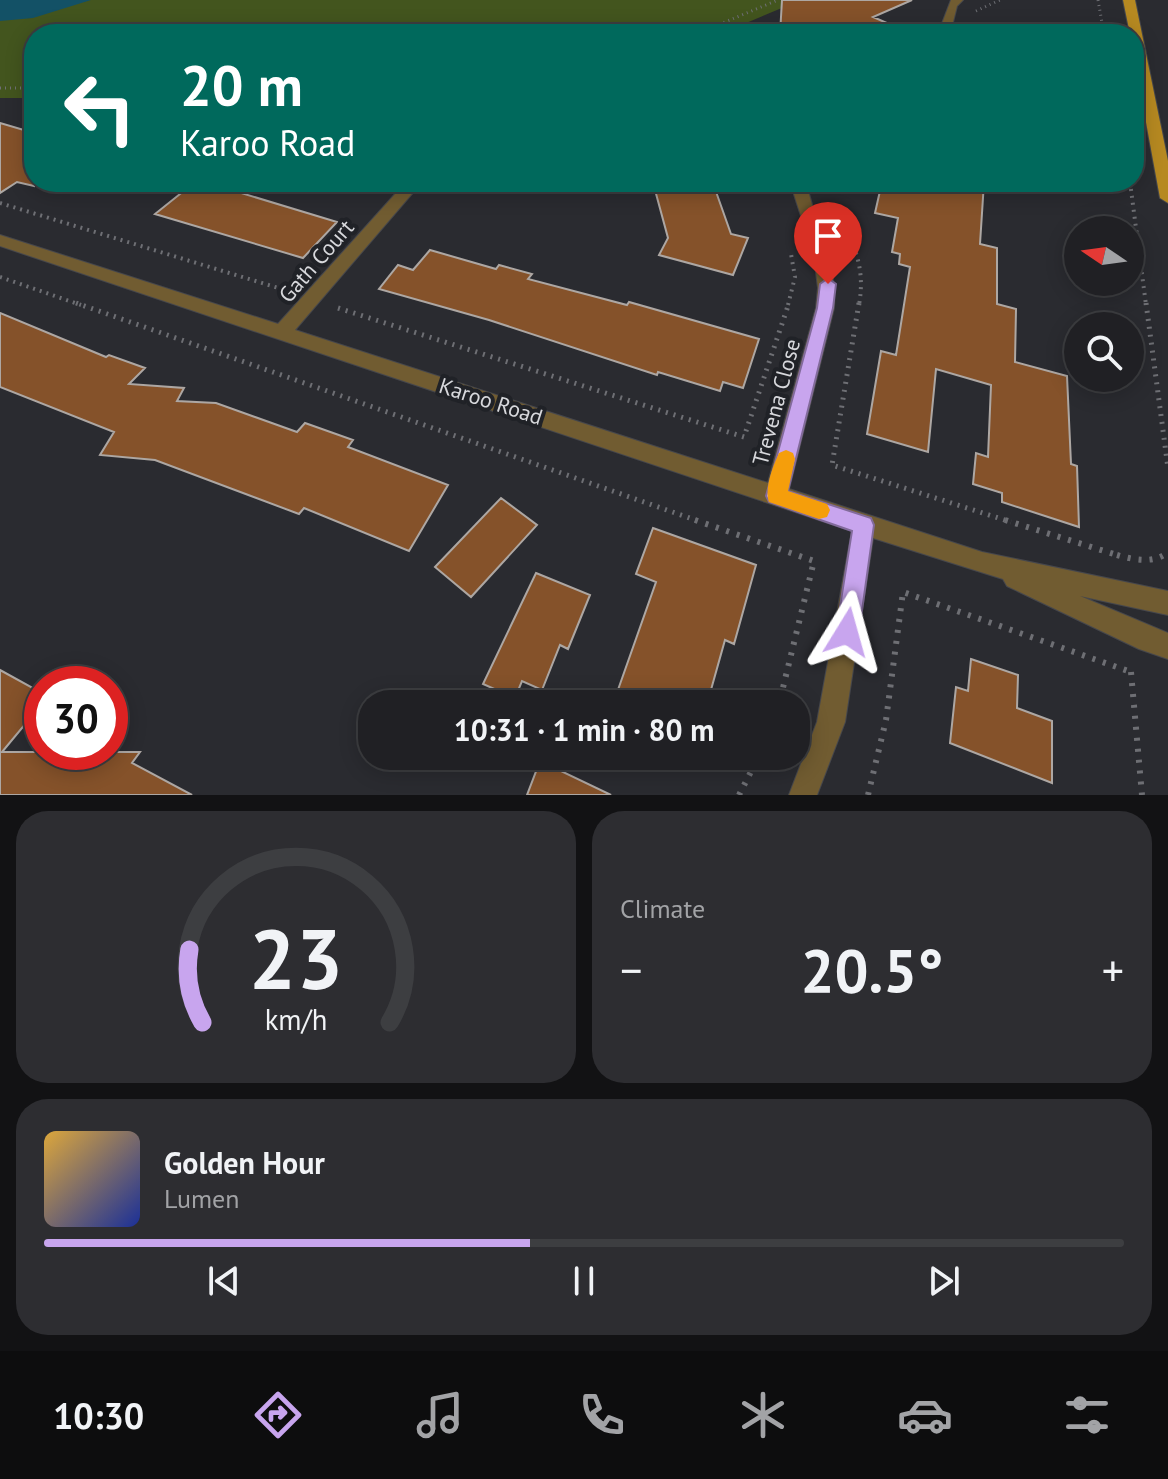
<!DOCTYPE html>
<html lang="en">
<head>
<meta charset="utf-8">
<style>
	:root { --surface:#202024; --page:#2d2d31; --text:#f1f3f6; --muted:#a2a3a6; --line:#3d3e41; --accent:#c8a5ee }
	body { margin:0; font-family:"PT Sans",sans-serif; background:var(--page); color:var(--text); height:100vh; display:flex; flex-direction:column; font-size:30px; white-space:nowrap }
	* { box-sizing:border-box; margin:0 }
	p { font-size:26px; color:var(--muted) }
	.icon { flex:none; width:44px; height:44px; fill:none; stroke:currentColor; stroke-width:2; stroke-linecap:round; stroke-linejoin:round }
	.map { position:relative; height:795px; overflow:hidden }
	.side { display:flex; flex-direction:column; gap:16px; padding:16px; background:#121214; flex:1 }
	.side>* { flex:none }
	.top-card { position:absolute; left:24px; top:24px; width:1120px; height:168px; border-radius:32px; box-shadow:0 4px 20px #0003,0 0 0 2px var(--line); background:#00695c; color:#fff; overflow:hidden }
	.needle { width:52px; rotate:283deg }
	.buttons { position:absolute; left:1064px; top:216px; display:grid; gap:16px }
	.buttons a { display:grid; place-items:center; width:80px; height:80px; border-radius:50%; background:var(--surface); box-shadow:0 4px 20px #0003,0 0 0 2px var(--line); font-size:40px }
	.speed { position:absolute; left:24px; top:666px; display:flex; gap:16px; font-size:40px; font-weight:700; text-align:center }
	.speed>* { display:grid; place-content:center; width:104px; height:104px; border-radius:50%; background:var(--surface); box-shadow:0 4px 20px #0003,0 0 0 2px var(--line); line-height:1 }
	.speed .limit { border:12px solid #d22; background:#fff; color:#111 }
	.pin { position:absolute; display:grid; place-items:center; width:68px; height:68px; color:#fff; margin:-82px -34px; border-radius:50% 50% 50% 0; rotate:-45deg; box-shadow:0 0 8px #0007 }
	.pin .icon { rotate:45deg }
	.me { position:absolute; width:88px; margin:-44px; rotate:8deg; stroke-linejoin:round; filter:drop-shadow(0 0 6px #0008) }
	.turn { display:flex; align-items:center; gap:28px; height:168px; padding:0 24px; font-size:36px }
	.turn .icon { width:104px; height:104px; stroke-width:2.5 }
	.turn b { display:block; font-size:56px; line-height:68px }
	.big { font-size:60px; font-weight:700; line-height:1.1 }
	.side .card { flex:1; display:flex; flex-direction:column; justify-content:center; gap:12px; min-width:0; padding:0 28px; border-radius:32px; background:var(--page) }
	.side .dial { align-items:center; gap:0 }
	.dial svg { height:208px; overflow:visible; fill:none; stroke:var(--line); stroke-width:7; stroke-linecap:round; text-anchor:middle }
	.dial text { fill:var(--text); stroke:none }
	.song { display:flex; align-items:center; gap:24px }
	.cover { width:96px; height:96px; border-radius:12px; background:linear-gradient(135deg,hsl(40 70% 55%),hsl(230 70% 35%)) }
	.played { height:8px; border-radius:4px; background:linear-gradient(90deg,var(--accent) 45%,var(--line) 45%) }
	.keys { display:flex; justify-content:space-around; direction:ltr }
	.heat { display:flex; justify-content:space-between; align-items:center; font-size:44px; direction:ltr }
	.side .tiles { flex:1; display:grid; gap:16px; grid-template-columns:1fr 1fr }
	.card:last-child { grid-column:span 2 }
	.trip { position:absolute; left:358px; top:690px; width:452px; height:80px; border-radius:32px; background:var(--surface); box-shadow:0 4px 20px #0003,0 0 0 2px var(--line); font-weight:700; line-height:80px; text-align:center }
	.tabs { display:flex; height:128px; justify-content:space-around; align-items:center; background:#0d0d0e; color:var(--muted) }
	.tabs .icon { width:56px; height:56px }
	.tabs .current { color:var(--accent) }
	.tabs b { font-size:36px; color:var(--text) }
	.map>svg:first-child { display:block }
</style>
</head>
<body>
<div class="map">
<svg width="1168" height="795" viewBox="0 0 1168 795">
	<rect width="100%" height="100%" fill="#2a2b30"/>
	<path fill="#43551e" d="M0 0H801L720 34H34V98H0Z"/>
	<path fill="#135166" d="M0 0H91L33 18 0 21Z"/>
	<path fill="#85522a" stroke="#ada7a3" stroke-width="2" d="M782 0H912L873 17 912 34H780Z
		M0 123 34 133V186L17 182 0 193Z
		M195 182H205L337 222 303 258 155 214Z
		M882 182H984L980 244 997 248V304L1016 309 1015 362 1067 376 1071 464 1077 466 1079 527 1002 502V493L973 484 976 453 988 457 991 385 936 369 928 452 867 434 881 351 896 355 910 267 899 264 900 254 892 252 898 218 875 213Z
		M714 186 731 234 748 238 733 275 659 255 668 238 655 190Z
		M430 250 496 269 499 265 532 274 528 279 627 305 629 302 759 339 743 388 723 382 720 391 658 372 657 375 489 320 379 289 398 265 413 270Z
		M0 313 106 357 109 355 145 368 129 384 184 388 177 401 216 403 297 432 305 423 353 440 348 447 448 485 409 551 304 508 299 514 155 460 100 455 114 432 0 387Z
		M501 498 537 525 471 597 435 567Z
		M653 528 756 565 734 644 725 640 707 704H689L665 694 662 704H613L656 582 636 574Z
		M536 573 590 595 568 649 560 645 542 690 522 681 515 698 483 684Z
		M971 659 1018 675 1017 708 1052 721V783L950 743 956 687 968 691Z
		M0 670 42 693V704L2 752H140L132 763 192 795H0Z
		M540 761 611 795H527Z"/>
	<g fill="none" stroke-linecap="round" stroke-linejoin="round">
		<g stroke="#46474c" stroke-width="2">
			<path id="minor" d="M951 0H963L957 6 950 34H938Z
				M406 182H422L295 330 768 483 816 308 818 288 814 256 790 182H806C816 228 837 259 834 308L789 489 982 552 1168 591V615L1080 596 1168 633V659L1139 649 1007 586 1003 579 873 538 845 722 817 795H789L817 722 852 531 0 246V235L278 324Z"/>
		</g>
		<g stroke="#46474c" stroke-width="2">
			<path id="major" d="M1123 0H1135L1168 161V203L1160 198 1134 57V34H1130Z"/>
		</g>
		<path stroke="#6e6f74" stroke-width="3" stroke-dasharray="1 4" stroke-linecap="butt" d="M1098 0 1104 34
			M976 11 1000 0
			M696 34 778 0
			M0 88H34"/>
		<path stroke="#6e6f74" stroke-width="4" stroke-dasharray="2 5" stroke-linecap="butt" d="M1130 182 1146 305
			M0 203 285 290
			M836 208C853 244 866 265 859 305
			M0 277 81 305
			M788 305 795 277 791 254"/>
		<path stroke="#6e6f74" stroke-width="5" stroke-dasharray="2 6" stroke-linecap="butt" d="M76 303 701 522
			M859 303 832 465 1011 522
			M1146 303 1168 468
			M338 308 744 437 789 303"/>
		<path stroke="#6e6f74" stroke-width="6" stroke-dasharray="3 8" stroke-linecap="butt" d="M695 520 814 561 779 704
			M1005 520 1117 555
			M1117 555C1134 560 1154 564 1168 552
			M1131 672 1142 795
			M739 795 759 756
			M868 795 886 720 903 592 1131 672"/>
		<use href="#minor" fill="#715c31" fill-rule="evenodd"/>
		<use href="#major" fill="#b68921" fill-rule="evenodd"/>
	</g>
	<path fill="#c8a5ee" stroke="#826b9b" stroke-width="2" d="M828 278 836 284 833 308 788 491 871 518 874 525 859 632 855 641 847 644 839 641 836 632 852 531 769 502 766 496 817 308 820 284Z"/>
	<path fill="#f59e0b" d="M786 450 793 453 795 459 788 491 827 504 830 510 827 517 819 519 769 502C764 489 773 466 779 453Z"/>
	<g text-anchor="middle" stroke-width="8" stroke-linejoin="round" paint-order="stroke">
		<g font-size="22" fill="#d7d8dc" stroke="#202227">
			<text transform="translate(316 261) rotate(-49)" y="8">Gath Court</text>
			<text transform="translate(491 401) rotate(18)" y="8">Karoo Road</text>
			<text transform="translate(776 402) rotate(-75)" y="8">Trevena Close</text>
		</g>
	</g>
</svg>
<div class="buttons">
<a><svg class="needle" viewBox="-14 -14 28 28"><path d="M0-13l5 13h-10z" fill="#e53935"/><path d="M0 13l5-13h-10z" fill="#a2a3a6"/></svg></a>
<a><svg class="icon" aria-label="search" viewBox="0 0 24 24"><circle cx="10" cy="10" r="6"/><path d="M15 15l6 6"/></svg></a>
</div>
<div class="speed"><div class="limit">30</div></div>
<div class="pin" style="left:828px;top:284px;background:#d93025"><svg class="icon" aria-label="arrive" viewBox="0 0 24 24"><path d="M6 21V4h12l-3 4 3 4H6"/></svg></div>
<svg class="me" style="left:847px;top:632px" viewBox="-20 -20 40 40"><path d="M0-17L14 15 0 8-14 15z" fill="#c8a5ee" stroke="#fff" stroke-width="4"/></svg>
<div class="trip">10:31 · 1 min · 80 m</div>
<div class="top-card">
<div class="turn"><svg class="icon" aria-label="left" viewBox="0 0 24 24"><path d="M17 20v-9H6M10 6l-5 5 5 5"/></svg><div><b>20 m</b>Karoo Road</div></div>
</div>
</div>
<section class="side">
<div class="tiles">
<div class="card dial"><svg viewBox="0 0 100 80">
<path d="M14 69A42 42 0 1 1 86 69"/>
<path d="M14 69A42 42 0 0 1 9 41" stroke="#c8a5ee"/>
<text x="50" y="56" font-size="32" font-weight="700">23</text>
<text x="50" y="72" font-size="11">km/h</text>
</svg></div>
<div class="card"><p>Climate</p>
<div class="heat"><a>−</a><b class="big">20.5°</b><a>+</a></div>
</div>
<div class="card">
<div class="song"><i class="cover"></i><div><b>Golden Hour</b><p>Lumen</p></div></div>
<div class="played"></div>
<div class="keys"><svg class="icon" aria-label="previous" viewBox="0 0 24 24"><path d="M18 5L8 12l10 7zM5 5v14"/></svg><svg class="icon" aria-label="pause" viewBox="0 0 24 24"><path d="M8 5v14M16 5v14"/></svg><svg class="icon" aria-label="next" viewBox="0 0 24 24"><path d="M6 5l10 7-10 7zM19 5v14"/></svg></div>
</div>
</div>
</section>
<nav class="tabs">
<b>10:30</b>
<svg class="icon current" aria-label="directions" viewBox="0 0 24 24"><path d="M12 3l9 9-9 9-9-9zM9 14v-3h6M13 9l2 2-2 2"/></svg>
<svg class="icon" aria-label="music" viewBox="0 0 24 24"><path d="M9 18V5l10-2v13"/><circle cx="6" cy="18" r="3"/><circle cx="16" cy="16" r="3"/></svg>
<svg class="icon" aria-label="phone" viewBox="0 0 24 24"><path d="M5 4h4l2 5-3 2q2 4 5 5l2-3 5 2v4C11 20 4 13 5 4z"/></svg>
<svg class="icon" aria-label="climate" viewBox="0 0 24 24"><path d="M12 3v18M4 7l16 10M4 17L20 7"/></svg>
<svg class="icon" aria-label="car" viewBox="0 0 24 24"><path d="M5 17H2v-5l4-1 3-4h7l3 4 3 1v5h-3M9 17h6M6 11h13"/><circle cx="7" cy="17" r="2"/><circle cx="17" cy="17" r="2"/></svg>
<svg class="icon" aria-label="filters" viewBox="0 0 24 24"><path d="M4 7h16M4 17h16"/><circle cx="9" cy="7" r="2"/><circle cx="15" cy="17" r="2"/></svg>
</nav>
</body>
</html>
